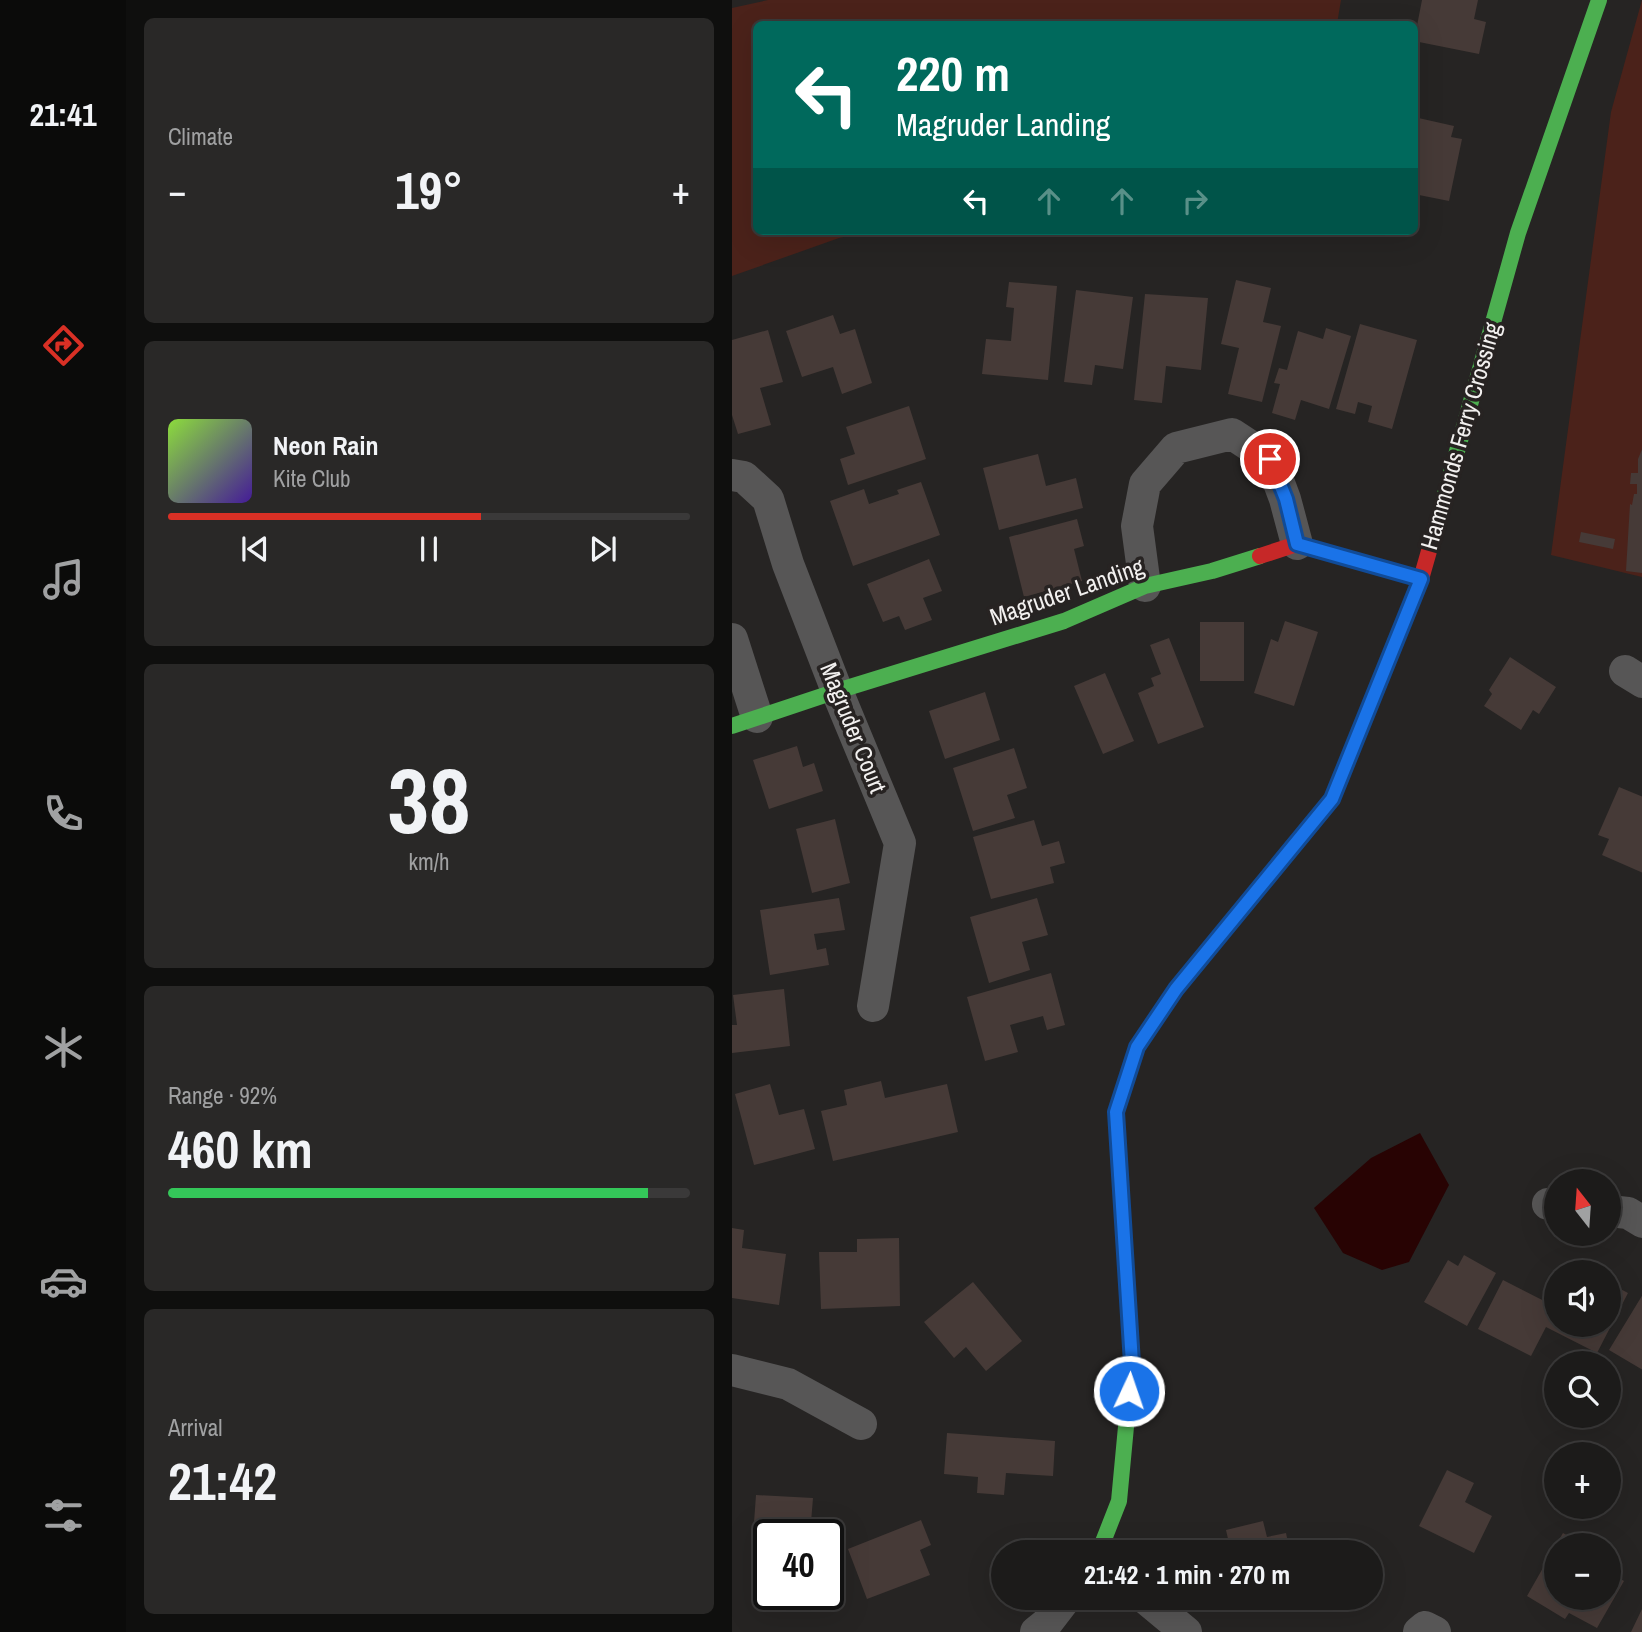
<!DOCTYPE html>
<html lang="en">
<head>
<meta charset="utf-8">
<style>
	:root { --surface:#1c1b1a; --page:#292827; --text:#f1f3f6; --muted:#a0a1a2; --line:#3a3939; --accent:#d93025 }
	body { margin:0; font-family:"Archivo Narrow",sans-serif; background:var(--page); color:var(--text); height:100vh; display:flex; flex-direction:column; font-size:26px; white-space:nowrap }
	* { box-sizing:border-box; margin:0 }
	p { font-size:23px; color:var(--muted) }
	.icon { flex:none; width:38px; height:38px; fill:none; stroke:currentColor; stroke-width:2; stroke-linecap:round; stroke-linejoin:round }
	.map { position:relative; flex:1; overflow:hidden }
	.drawer { display:flex; flex-direction:column; gap:18px; padding:18px; background:#0f0f0e; width:606px }
	.drawer>* { flex:none }
	.guide { position:absolute; left:21px; top:21px; width:665px; height:214px; border-radius:10px; box-shadow:0 7px 28px #0002,0 0 0 2px var(--line); background:#00695c; color:#fff; overflow:hidden }
	.needle { width:46px; rotate:343deg }
	.tools { position:absolute; left:812px; top:1169px; display:grid; gap:14px }
	.tools a { display:grid; place-items:center; width:77px; height:77px; border-radius:50%; background:var(--surface); box-shadow:0 7px 28px #0002,0 0 0 2px var(--line); font-size:35px }
	.speed { position:absolute; left:21px; top:1519px; display:flex; gap:14px; font-size:35px; font-weight:700; text-align:center }
	.speed>* { display:grid; place-content:center; width:91px; height:91px; border-radius:50%; background:var(--surface); box-shadow:0 7px 28px #0002,0 0 0 2px var(--line); line-height:1 }
	.speed .limit { border:4px solid #111; border-radius:10px; background:#fff; color:#111 }
	.pin { position:absolute; display:grid; place-items:center; width:60px; height:60px; color:#fff; margin:-30px; border:4px solid #fff; border-radius:50%; box-shadow:0 2px 7px #0007 }
	.me { position:absolute; width:77px; margin:-38px; rotate:3deg; stroke-linejoin:round; filter:drop-shadow(0 0 5px #0008) }
	.turn { display:flex; align-items:center; gap:24px; height:147px; padding:0 28px; font-size:32px }
	.turn .icon { width:91px; height:91px; stroke-width:2.5 }
	.turn b { display:block; font-size:49px; line-height:60px }
	.lanes { display:flex; align-items:center; height:66px; padding:0 28px; background:#0003; justify-content:center; gap:35px; direction:ltr }
	.lanes .off { opacity:.35 }
	.big { font-size:52px; font-weight:700; line-height:1.1 }
	.drawer .widget { flex:1; display:flex; flex-direction:column; justify-content:center; gap:10px; min-width:0; padding:0 24px; border-radius:10px; background:var(--page) }
	.drawer .dial { align-items:center; gap:0 }
	.dial b { font-size:91px; line-height:1 }
	.song { display:flex; align-items:center; gap:21px }
	.cover { width:84px; height:84px; border-radius:10px; background:linear-gradient(135deg,hsl(90 70% 55%),hsl(260 70% 35%)) }
	.played { height:7px; border-radius:4px; background:linear-gradient(90deg,var(--accent) 60%,var(--line) 60%) }
	.keys { display:flex; justify-content:space-around; direction:ltr }
	.heat { display:flex; justify-content:space-between; align-items:center; font-size:38px; direction:ltr }
	.charge { height:10px; border-radius:5px; background:linear-gradient(90deg,#34c759 92%,var(--line) 0) }
	.trip { position:absolute; left:259px; top:1540px; width:392px; height:70px; border-radius:35px; background:var(--surface); box-shadow:0 7px 28px #0002,0 0 0 2px var(--line); font-weight:700; line-height:70px; text-align:center }
	main { display:flex; flex:1; min-height:0 }
	.dock { display:flex; flex-direction:column; width:126px; justify-content:space-around; align-items:center; background:#0b0b0a; color:var(--muted) }
	.dock .icon { width:49px; height:49px }
	.dock .on { color:var(--accent) }
	.dock b { font-size:32px; color:var(--text) }
	.map>svg:first-child { display:block }
</style>
</head>
<body>
<main>
<nav class="dock">
<b>21:41</b>
<svg class="icon on" aria-label="directions" viewBox="0 0 24 24"><path d="M12 3l9 9-9 9-9-9zM9 14v-3h6M13 9l2 2-2 2"/></svg>
<svg class="icon" aria-label="music" viewBox="0 0 24 24"><path d="M9 18V5l10-2v13"/><circle cx="6" cy="18" r="3"/><circle cx="16" cy="16" r="3"/></svg>
<svg class="icon" aria-label="phone" viewBox="0 0 24 24"><path d="M5 4h4l2 5-3 2q2 4 5 5l2-3 5 2v4C11 20 4 13 5 4z"/></svg>
<svg class="icon" aria-label="climate" viewBox="0 0 24 24"><path d="M12 3v18M4 7l16 10M4 17L20 7"/></svg>
<svg class="icon" aria-label="car" viewBox="0 0 24 24"><path d="M5 17H2v-5l4-1 3-4h7l3 4 3 1v5h-3M9 17h6M6 11h13"/><circle cx="7" cy="17" r="2"/><circle cx="17" cy="17" r="2"/></svg>
<svg class="icon" aria-label="filters" viewBox="0 0 24 24"><path d="M4 7h16M4 17h16"/><circle cx="9" cy="7" r="2"/><circle cx="15" cy="17" r="2"/></svg>
</nav>
<section class="drawer">
<div class="widget"><p>Climate</p>
<div class="heat"><a>−</a><b class="big">19°</b><a>+</a></div>
</div>
<div class="widget">
<div class="song"><i class="cover"></i><div><b>Neon Rain</b><p>Kite Club</p></div></div>
<div class="played"></div>
<div class="keys"><svg class="icon" aria-label="previous" viewBox="0 0 24 24"><path d="M18 5L8 12l10 7zM5 5v14"/></svg><svg class="icon" aria-label="pause" viewBox="0 0 24 24"><path d="M8 5v14M16 5v14"/></svg><svg class="icon" aria-label="next" viewBox="0 0 24 24"><path d="M6 5l10 7-10 7zM19 5v14"/></svg></div>
</div>
<div class="widget dial"><b>38</b><p>km/h</p></div>
<div class="widget"><p>Range · 92%</p><b class="big">460 km</b><div class="charge"></div></div>
<div class="widget"><p>Arrival</p><b class="big">21:42</b></div>
</section>
<div class="map">
<svg width="911" height="1632" viewBox="0 0 911 1632">
	<rect width="100%" height="100%" fill="#262423"/>
	<path fill="#4b221a" d="M36 0H609L605 24H24V231H139L107 238 0 276V8Z
		M910 0V577L819 555 879 112Z"/>
	<path fill="#280303" d="M688 1133 717 1185 677 1262 650 1270 611 1253 582 1208 639 1158Z"/>
	<path fill="#463a37" d="M690 0H746L742 19 754 22 747 54 682 41Z
		M682 117 722 126 719 137 730 139 717 201 682 194Z
		M504 280 539 288 531 322 549 326 530 402 496 394 507 348 489 344Z
		M277 282 325 286 316 380 250 374 254 339 279 341 282 308 274 307Z
		M344 290 401 297 391 369 363 365 360 385 332 382Z
		M413 294 476 298 469 370 434 366 430 403 402 400Z
		M101 315 108 334 123 329 140 383 110 394 101 367 70 377 54 331Z
		M628 324 685 340 660 429 636 422 640 406 626 402 623 414 604 409Z
		M594 328 619 336 597 409 569 400 563 420 540 413 548 384 542 383 547 368 555 370 566 331 591 339Z
		M36 330 51 382 28 388 39 425 6 434 0 415V340Z
		M177 406 194 459 116 485 108 459 123 454 114 427Z
		M911 447V573L894 571 898 504 900 505 902 494H905V484H898L899 473H906V459Z
		M306 454 314 486 344 478 351 508 267 530 251 468Z
		M189 482 208 535 121 566 98 501 132 489 137 504 167 494 165 490Z
		M345 519 352 546 342 549 350 581 292 597 277 537Z
		M849 532 883 539 881 549 847 542Z
		M197 559 210 591 191 598 200 620 173 630 167 616 151 622 135 584Z
		M553 621 586 632 562 706 522 693 539 639 546 642Z
		M468 622H512V681H468Z
		M437 638 472 727 426 744 406 693 422 686 419 678 429 674 418 645Z
		M778 657 824 687 807 714 801 710 789 730 752 706 760 694 757 690Z
		M373 673 402 741 371 754 342 686Z
		M253 692 268 740 213 759 197 711Z
		M65 746 71 767 82 763 91 791 37 809 21 760Z
		M282 748 295 788 275 795 283 818 241 831 221 768Z
		M887 787 911 797V873L870 855 877 839 866 835Z
		M103 819 118 883 80 893 64 829Z
		M302 820 310 846 327 841 333 863 318 867 322 883 259 899 241 837Z
		M107 898 113 930 82 934 85 950 94 948 97 965 38 975 28 910Z
		M305 898 316 935 290 942 298 970 257 983 238 917Z
		M319 973 333 1025 315 1030 311 1016 278 1025 286 1052 253 1061 235 997Z
		M52 989 58 1046 0 1053V1025H5L1 995Z
		M149 1081 153 1098 215 1084 226 1132 101 1161 89 1111 115 1105 112 1090Z
		M38 1084 47 1115 72 1109 83 1149 22 1165 3 1094Z
		M0 1228 12 1230 10 1248 54 1254 47 1305 0 1298Z
		M167 1238 168 1306 89 1309 87 1252H125V1239Z
		M732 1255 764 1273 735 1326 692 1302 716 1260 726 1266Z
		M771 1280 824 1307V1325H877V1283L896 1293 865 1353 814 1327 799 1356 746 1329Z
		M241 1282 290 1341 254 1371 234 1347 222 1358 192 1322Z
		M911 1294V1370L877 1350Z
		M215 1433 323 1441 321 1476 274 1473 272 1495 245 1493 246 1477 212 1474Z
		M715 1470 742 1483 733 1502 760 1516 742 1553 687 1526Z
		M24 1495 81 1498 78 1535H37V1566L19 1564Z
		M189 1520 199 1545 188 1550 198 1575 135 1599 116 1549Z
		M531 1521 535 1537 554 1533 558 1552H499L494 1530Z
		M831 1533 852 1545H824Z
		M824 1545V1598H877V1572L892 1581 865 1628 837 1613 833 1619 795 1596Z
		M37 1594H74V1600L36 1598Z
		M911 1607V1632H899Z"/>
	<g fill="none" stroke-linecap="round" stroke-linejoin="round">
		<path stroke="#575656" stroke-width="32" d="M0 475 12 477 36 499 56 564 105 691 168 843 141 1006
			M413 586 405 526 413 484 444 448 500 434 538 459 553 499 565 544
			M0 639 25 717
			M893 671 911 682
			M816 1204 824 1205
			M877 1211 896 1213 911 1222
			M0 1370 56 1384 129 1424
			M413 1598 454 1632
			M304 1632 314 1624 334 1598
			M687 1632 693 1627 703 1632"/>
		<path stroke="#4caf50" stroke-width="16" d="M705 523 786 233 867 0
			M0 726 105 691 332 621 413 586 480 571 528 556
			M367 1552 387 1501 400 1363 384 1113 405 1047 444 989 589 813"/>
		<path stroke="#c62828" stroke-width="16" d="M528 556 565 544 689 579
			M589 813 600 799 689 579 705 523"/>
	</g>
	<g fill="none" stroke-linecap="round" stroke-linejoin="round">
		<g stroke="#114b97" stroke-width="18">
			<path id="route" d="M397 1391 400 1363 384 1112 405 1047 444 989 600 799 689 579 565 544 554 499 538 459"/>
		</g>
		<use href="#route" stroke="#1a73e8" stroke-width="12"/>
	</g>
	<g text-anchor="middle" stroke-width="7" stroke-linejoin="round" paint-order="stroke">
		<g font-size="24" fill="#f2f0ef" stroke="#272322">
			<text transform="translate(729 436) rotate(-74)" y="8">Hammonds Ferry Crossing</text>
			<text transform="translate(335 592) rotate(-19)" y="8">Magruder Landing</text>
			<text transform="translate(121 728) rotate(68)" y="8">Magruder Court</text>
		</g>
	</g>
</svg>
<div class="tools">
<a><svg class="needle" viewBox="-14 -14 28 28"><path d="M0-13l5 13h-10z" fill="#e53935"/><path d="M0 13l5-13h-10z" fill="#a0a1a2"/></svg></a>
<a><svg class="icon" aria-label="sound" viewBox="0 0 24 24"><path d="M4 9h4l5-4v14l-5-4H4zM17 9q2 3 0 6"/></svg></a>
<a><svg class="icon" aria-label="search" viewBox="0 0 24 24"><circle cx="10" cy="10" r="6"/><path d="M15 15l6 6"/></svg></a>
<a>+</a>
<a>−</a>
</div>
<div class="speed"><div class="limit">40</div></div>
<div class="pin" style="left:538px;top:459px;background:#d93025"><svg class="icon" aria-label="arrive" viewBox="0 0 24 24"><path d="M6 21V4h12l-3 4 3 4H6"/></svg></div>
<svg class="me" style="left:397px;top:1391px" viewBox="-20 -20 40 40"><circle r="17" fill="#1a73e8" stroke="#fff" stroke-width="3"/><path d="M0-11L8 9 0 5-8 9z" fill="#fff"/></svg>
<div class="trip">21:42 · 1 min · 270 m</div>
<div class="guide">
<div class="turn"><svg class="icon" aria-label="left" viewBox="0 0 24 24"><path d="M17 20v-9H6M10 6l-5 5 5 5"/></svg><div><b>220 m</b>Magruder Landing</div></div>
<div class="lanes"><svg class="icon" aria-label="left" viewBox="0 0 24 24"><path d="M17 20v-9H6M10 6l-5 5 5 5"/></svg><svg class="icon off" aria-label="ahead" viewBox="0 0 24 24"><path d="M12 20V5M6 11l6-6 6 6"/></svg><svg class="icon off" aria-label="ahead" viewBox="0 0 24 24"><path d="M12 20V5M6 11l6-6 6 6"/></svg><svg class="icon off" aria-label="right" viewBox="0 0 24 24"><path d="M7 20v-9h11M14 6l5 5-5 5"/></svg></div>
</div>
</div>
</main>
</body>
</html>
